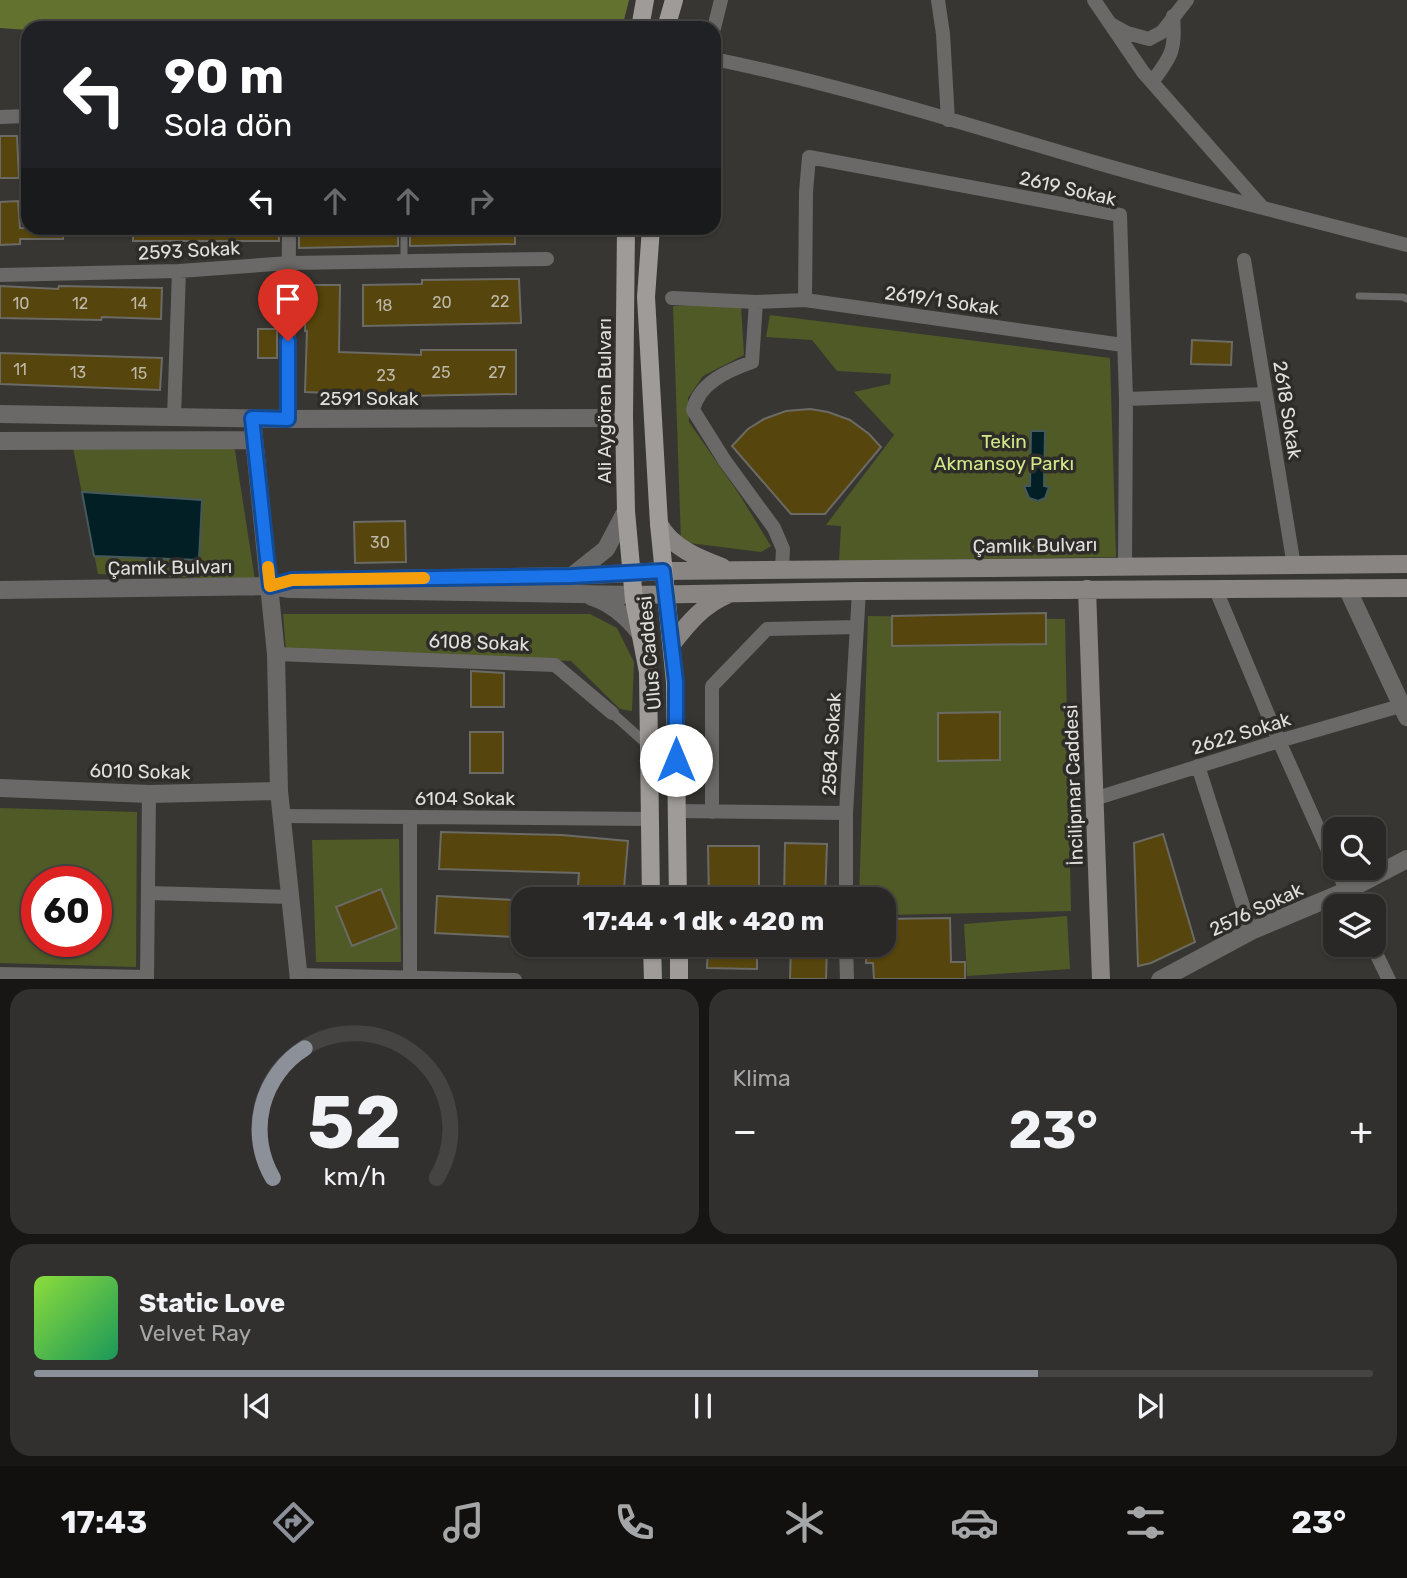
<!DOCTYPE html>
<html lang="tr">
<head>
<meta charset="utf-8">
<style>
	:root { --surface:#2a2826; --page:#32302e; --text:#f1f3f6; --muted:#a5a6a7; --line:#464443; --accent:#8c9099 }
	body { margin:0; font-family:Rubik,sans-serif; background:var(--page); color:var(--text); height:100vh; display:flex; flex-direction:column; font-size:26px; white-space:nowrap }
	* { box-sizing:border-box; margin:0 }
	p { font-size:23px; color:var(--muted) }
	.icon { flex:none; width:38px; height:38px; fill:none; stroke:currentColor; stroke-width:2; stroke-linecap:round; stroke-linejoin:round }
	.map { position:relative; height:979px; overflow:hidden }
	.drawer { display:flex; flex-direction:column; gap:10px; padding:10px; background:#171615; flex:1 }
	.drawer>* { flex:none }
	.hud { position:absolute; left:21px; top:21px; width:700px; height:214px; border-radius:21px; box-shadow:0 2px 5px #0004,0 0 0 2px var(--line); background:#202124; color:#fff; overflow:hidden }
	.tools { position:absolute; left:1323px; top:817px; display:grid; gap:14px }
	.tools a { display:grid; place-items:center; width:63px; height:63px; border-radius:14px; background:var(--surface); box-shadow:0 2px 5px #0004,0 0 0 2px var(--line); font-size:35px }
	.speed { position:absolute; left:21px; top:866px; display:flex; gap:14px; font-size:35px; font-weight:700; text-align:center }
	.speed>* { display:grid; place-content:center; width:91px; height:91px; border-radius:50%; background:var(--surface); box-shadow:0 2px 5px #0004,0 0 0 2px var(--line); line-height:1 }
	.speed .limit { border:10px solid #d22; background:#fff; color:#111 }
	.pin { position:absolute; display:grid; place-items:center; width:60px; height:60px; color:#fff; margin:-72px -30px; border-radius:50% 50% 50% 0; rotate:-45deg; box-shadow:0 0 7px #0007 }
	.pin .icon { rotate:45deg }
	.me { position:absolute; width:77px; margin:-38px; rotate:0deg; stroke-linejoin:round; filter:drop-shadow(0 0 5px #0008) }
	.turn { display:flex; align-items:center; gap:24px; height:147px; padding:0 28px; font-size:32px }
	.turn .icon { width:91px; height:91px; stroke-width:2.5 }
	.turn b { display:block; font-size:49px; line-height:60px }
	.lanes { display:flex; align-items:center; height:66px; padding:0 28px; background:#0003; justify-content:center; gap:35px; direction:ltr }
	.lanes .off { opacity:.35 }
	.big { font-size:52px; font-weight:700; line-height:1.1 }
	.drawer .widget { flex:1; display:flex; flex-direction:column; justify-content:center; gap:10px; min-width:0; padding:0 24px; border-radius:21px; background:var(--page) }
	.drawer .dial { align-items:center; gap:0 }
	.dial svg { height:182px; overflow:visible; fill:none; stroke:var(--line); stroke-width:7; stroke-linecap:round; text-anchor:middle }
	.dial text { fill:var(--text); stroke:none }
	.song { display:flex; align-items:center; gap:21px }
	.cover { width:84px; height:84px; border-radius:10px; background:linear-gradient(135deg,hsl(90 70% 55%),hsl(150 70% 35%)) }
	.played { height:7px; border-radius:4px; background:linear-gradient(90deg,var(--accent) 75%,var(--line) 75%) }
	.keys { display:flex; justify-content:space-around; direction:ltr }
	.heat { display:flex; justify-content:space-between; align-items:center; font-size:38px; direction:ltr }
	.drawer .tiles { flex:1; display:grid; gap:10px; grid-template-columns:1fr 1fr }
	.widget:last-child { grid-column:span 2 }
	.trip { position:absolute; left:511px; top:887px; width:385px; height:70px; border-radius:21px; background:var(--surface); box-shadow:0 2px 5px #0004,0 0 0 2px var(--line); font-weight:700; line-height:70px; text-align:center }
	.tabs { display:flex; height:112px; justify-content:space-around; align-items:center; background:#11100f; color:var(--muted) }
	.tabs .icon { width:49px; height:49px }
	.tabs .on { color:var(--accent) }
	.tabs b { font-size:32px; color:var(--text) }
	.map>svg:first-child { display:block }
</style>
</head>
<body>
<div class="map">
<svg width="1407" height="980" viewBox="0 0 1407 980">
	<rect width="100%" height="100%" fill="#383632"/>
	<path fill="#4f5a26" fill-rule="evenodd" d="M741 305 744 355 703 376 688 398 689 422 739 494 771 546 761 552 681 542 673 306Z
		M770 315 1110 358 1116 557 839 561 841 526 826 525 894 435 854 392 890 384 891 374 837 371 812 340 766 337Z
		M71 438 234 444 255 580 98 574Z
		M283 614H590L617 628 634 662 632 711 620 709 571 661 286 651Z
		M868 616 1065 619 1071 911 884 915V900H859Z
		M0 808 137 812 136 967 0 963ZM37 882H96V942H37Z
		M399 839 401 962H316L312 840Z
		M1067 916 1070 969 967 976 964 924Z"/>
	<path fill="#63722f" d="M0 0H629L622 28H28V30L0 28Z"/>
	<path fill="#021f26" stroke="#45595d" stroke-width="2" d="M1031 431H1045L1044 486 1049 487 1045 498 1038 501 1029 498 1024 486H1030Z
		M82 492 202 500 199 560 94 556Z"/>
	<path fill="#56450c" stroke="#6b6a65" stroke-width="2" d="M0 136H17L19 178H0Z
		M18 201 20 228H63V239H20V244L0 245V202Z
		M133 228H279V241H133Z
		M299 228H398V246L299 248Z
		M410 228H515V244L410 246Z
		M519 279 521 323 363 326V285L422 284V280Z
		M306 285H340L339 352 421 355V350H516V394L405 396 305 392 307 331H305Z
		M0 286 58 289 59 286 162 288 161 319 102 317 101 320 0 318Z
		M258 329H277V358H258Z
		M1192 340 1232 342 1231 365 1191 364Z
		M0 353 162 358 160 390 0 384Z
		M810 409 828 412 850 420 869 434 881 447 825 514H791L732 446 748 429 764 419 786 411Z
		M405 521 406 562 355 563 354 522Z
		M1046 613V644L892 646V616Z
		M471 671 504 673V707H471Z
		M1000 712V760L938 761V713Z
		M470 732H503V773H470Z
		M441 832 562 835 628 841 623 900H577L579 873 439 869Z
		M1163 834 1195 942 1151 963 1138 966 1134 843Z
		M785 843 827 844 825 900H784Z
		M708 846H759V900H709Z
		M381 889 397 928 352 946 336 907Z
		M437 896 515 900 513 937 435 933Z
		M950 918 951 962H965V979H874L873 963H866V945H884V919Z
		M708 945H757V969L707 968Z
		M791 945H827L826 979H790Z"/>
	<g fill="none" stroke-linecap="round" stroke-linejoin="round">
		<path stroke="#6b6968" stroke-width="7" d="M404 228V261
			M1359 296 1403 297 1407 299"/>
		<path stroke="#6b6968" stroke-width="10" d="M612 713 649 746"/>
		<path stroke="#6b6968" stroke-width="14" d="M938 0 943 34 948 120
			M1094 0 1143 72 1262 207
			M1111 24 1127 33 1149 39 1162 32 1187 0
			M714 28 721 0
			M714 59C842 85 968 125 1094 162 1197 192 1302 218 1407 245
			M1152 82C1172 56 1176 49 1173 16
			M0 117 28 116
			M1244 260 1294 566
			M0 275 179 271 289 263 547 259
			M672 298 756 302 805 300 1123 345
			M805 300 806 192 809 157 1120 215 1126 399 1125 565
			M756 302 752 362C727 371 699 383 693 410L725 461 774 528 783 549 782 569
			M1126 399 1266 394
			M174 417 179 271
			M288 419 289 228
			M1216 590 1279 741 1335 866
			M276 654 555 665 612 713
			M1198 766 1251 931
			M1094 799 1279 741 1400 706
			M676 811 846 813
			M712 812V686L767 629 857 627
			M281 816 649 819
			M1336 868 1354 906
			M148 893 292 897
			M846 900V813L859 591
			M846 945 847 980
			M1372 945 1389 980
			M0 974 147 977
			M299 975 515 980
			M410 977V817
			M147 980 149 794"/>
		<path stroke="#6b6968" stroke-width="18" d="M0 414 288 419 612 418
			M252 418 276 654 279 791 299 980
			M0 441 254 440
			M572 576 606 549 626 511
			M381 579 572 576 632 573
			M1347 588 1407 717
			M0 590 270 586 290 589 634 595
			M592 597C612 603 627 617 640 633
			M0 788 149 794 279 791
			M1160 980 1251 931 1346 891 1407 859"/>
		<path stroke="#888583" stroke-width="18" d="M659 524C671 547 698 558 722 567
			M632 573 663 571 1407 564
			M1087 589 1101 980
			M634 595 859 591 1407 588
			M672 644C689 622 703 605 729 594"/>
		<path stroke="#9e9b98" stroke-width="18" d="M640 28 645 0
			M666 28 674 0
			M626 228 624 417 626 511 634 600 648 672 651 900
			M651 228 646 297 659 524 675 682 678 900
			M652 945 653 980
			M679 945V980"/>
	</g>
	<g fill="none" stroke-linecap="round" stroke-linejoin="round">
		<g stroke="#114b97" stroke-width="18">
			<path id="route" d="M288 341V419L252 418 270 586 292 580 572 576 663 571 676 682V760"/>
		</g>
		<use href="#route" stroke="#1a73e8" stroke-width="12"/>
		<path stroke="#f59e0b" stroke-width="12" d="M268 567 270 586 292 580 424 578"/>
	</g>
	<g text-anchor="middle" stroke-width="7" stroke-linejoin="round" paint-order="stroke">
		<g font-size="16" fill="#beb8a8">
			<text x="500" y="307">22</text>
			<text x="442" y="308">20</text>
			<text x="21" y="309">10</text>
			<text x="80" y="309">12</text>
			<text x="139" y="309">14</text>
			<text x="384" y="311">18</text>
			<text x="20" y="375">11</text>
			<text x="78" y="378">13</text>
			<text x="441" y="378">25</text>
			<text x="497" y="378">27</text>
			<text x="139" y="379">15</text>
			<text x="386" y="381">23</text>
			<text x="380" y="548">30</text>
		</g>
		<g font-size="19" fill="#e0dfdc" stroke="#2e2c28">
			<text transform="translate(1068 188) rotate(13)" y="7">2619 Sokak</text>
			<text transform="translate(189 250) rotate(-3)" y="7">2593 Sokak</text>
			<text transform="translate(942 300) rotate(8)" y="7">2619/1 Sokak</text>
			<text x="369" y="405">2591 Sokak</text>
			<text transform="translate(604 401) rotate(-90)" y="7">Ali Aygören Bulvarı</text>
			<text transform="translate(1288 410) rotate(81)" y="7">2618 Sokak</text>
			<text transform="translate(1035 545) rotate(-1)" y="7">Çamlık Bulvarı</text>
			<text transform="translate(170 567) rotate(-1)" y="7">Çamlık Bulvarı</text>
			<text transform="translate(479 642) rotate(2)" y="7">6108 Sokak</text>
			<text transform="translate(649 653) rotate(-95)" y="7">Ulus Caddesi</text>
			<text transform="translate(1241 733) rotate(-17)" y="7">2622 Sokak</text>
			<text transform="translate(831 744) rotate(-87)" y="7">2584 Sokak</text>
			<text transform="translate(140 771) rotate(1)" y="7">6010 Sokak</text>
			<text transform="translate(1073 785) rotate(-92)" y="7">İncilipınar Caddesi</text>
			<text x="465" y="805">6104 Sokak</text>
			<text transform="translate(1256 909) rotate(-25)" y="7">2576 Sokak</text>
		</g>
		<g font-size="19" fill="#d1e889" stroke="#2e2c28">
			<text x="1004" y="448">Tekin<tspan x="1004" dy="22">Akmansoy Parkı</tspan></text>
		</g>
	</g>
</svg>
<div class="tools">
<a><svg class="icon" aria-label="search" viewBox="0 0 24 24"><circle cx="10" cy="10" r="6"/><path d="M15 15l6 6"/></svg></a>
<a><svg class="icon" aria-label="layers" viewBox="0 0 24 24"><path d="M12 4l9 5-9 5-9-5zM3 14l9 5 9-5"/></svg></a>
</div>
<div class="speed"><div class="limit">60</div></div>
<div class="pin" style="left:288px;top:341px;background:#d93025"><svg class="icon" aria-label="arrive" viewBox="0 0 24 24"><path d="M6 21V4h12l-3 4 3 4H6"/></svg></div>
<svg class="me" style="left:676px;top:760px" viewBox="-20 -20 40 40"><circle r="19" fill="#fff"/><path d="M0-13L10 11 0 6-10 11z" fill="#1a73e8"/></svg>
<div class="trip">17:44 · 1 dk · 420 m</div>
<div class="hud">
<div class="turn"><svg class="icon" aria-label="left" viewBox="0 0 24 24"><path d="M17 20v-9H6M10 6l-5 5 5 5"/></svg><div><b>90 m</b>Sola dön</div></div>
<div class="lanes"><svg class="icon" aria-label="left" viewBox="0 0 24 24"><path d="M17 20v-9H6M10 6l-5 5 5 5"/></svg><svg class="icon off" aria-label="ahead" viewBox="0 0 24 24"><path d="M12 20V5M6 11l6-6 6 6"/></svg><svg class="icon off" aria-label="ahead" viewBox="0 0 24 24"><path d="M12 20V5M6 11l6-6 6 6"/></svg><svg class="icon off" aria-label="right" viewBox="0 0 24 24"><path d="M7 20v-9h11M14 6l5 5-5 5"/></svg></div>
</div>
</div>
<section class="drawer">
<div class="tiles">
<div class="widget dial"><svg viewBox="0 0 100 80">
<path d="M14 69A42 42 0 1 1 86 69"/>
<path d="M14 69A42 42 0 0 1 28 12" stroke="#8c9099"/>
<text x="50" y="56" font-size="32" font-weight="700">52</text>
<text x="50" y="72" font-size="11">km/h</text>
</svg></div>
<div class="widget"><p>Klima</p>
<div class="heat"><a>−</a><b class="big">23°</b><a>+</a></div>
</div>
<div class="widget">
<div class="song"><i class="cover"></i><div><b>Static Love</b><p>Velvet Ray</p></div></div>
<div class="played"></div>
<div class="keys"><svg class="icon" aria-label="previous" viewBox="0 0 24 24"><path d="M18 5L8 12l10 7zM5 5v14"/></svg><svg class="icon" aria-label="pause" viewBox="0 0 24 24"><path d="M8 5v14M16 5v14"/></svg><svg class="icon" aria-label="next" viewBox="0 0 24 24"><path d="M6 5l10 7-10 7zM19 5v14"/></svg></div>
</div>
</div>
</section>
<nav class="tabs">
<b>17:43</b>
<svg class="icon on" aria-label="directions" viewBox="0 0 24 24"><path d="M12 3l9 9-9 9-9-9zM9 14v-3h6M13 9l2 2-2 2"/></svg>
<svg class="icon" aria-label="music" viewBox="0 0 24 24"><path d="M9 18V5l10-2v13"/><circle cx="6" cy="18" r="3"/><circle cx="16" cy="16" r="3"/></svg>
<svg class="icon" aria-label="phone" viewBox="0 0 24 24"><path d="M5 4h4l2 5-3 2q2 4 5 5l2-3 5 2v4C11 20 4 13 5 4z"/></svg>
<svg class="icon" aria-label="climate" viewBox="0 0 24 24"><path d="M12 3v18M4 7l16 10M4 17L20 7"/></svg>
<svg class="icon" aria-label="car" viewBox="0 0 24 24"><path d="M5 17H2v-5l4-1 3-4h7l3 4 3 1v5h-3M9 17h6M6 11h13"/><circle cx="7" cy="17" r="2"/><circle cx="17" cy="17" r="2"/></svg>
<svg class="icon" aria-label="filters" viewBox="0 0 24 24"><path d="M4 7h16M4 17h16"/><circle cx="9" cy="7" r="2"/><circle cx="15" cy="17" r="2"/></svg>
<b>23°</b>
</nav>
</body>
</html>
